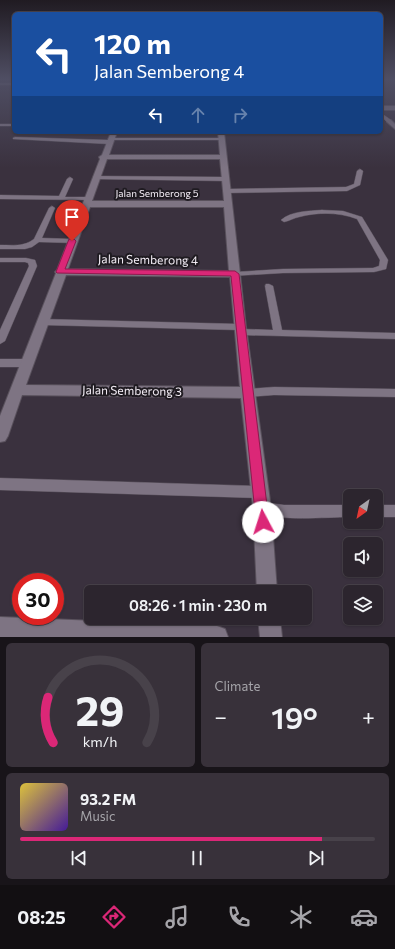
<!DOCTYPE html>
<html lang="en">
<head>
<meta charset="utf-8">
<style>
	:root { --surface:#2c252e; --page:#38313a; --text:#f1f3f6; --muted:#a6a5aa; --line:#48424a; --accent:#db2777 }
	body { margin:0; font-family:Commissioner,sans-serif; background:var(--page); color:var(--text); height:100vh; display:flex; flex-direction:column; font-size:15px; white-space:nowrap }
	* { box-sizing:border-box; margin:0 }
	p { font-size:13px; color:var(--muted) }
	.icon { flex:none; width:22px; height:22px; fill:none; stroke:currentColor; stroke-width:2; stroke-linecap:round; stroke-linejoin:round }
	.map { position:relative; height:637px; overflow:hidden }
	.sheet { display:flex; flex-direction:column; gap:6px; padding:6px; background:#181419; flex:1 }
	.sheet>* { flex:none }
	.top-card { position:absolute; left:12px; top:12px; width:371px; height:122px; border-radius:6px; box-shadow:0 1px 3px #0004,0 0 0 1px var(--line); background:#1a4fa0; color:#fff; overflow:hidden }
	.needle { width:26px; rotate:213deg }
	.buttons { position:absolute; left:343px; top:489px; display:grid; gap:8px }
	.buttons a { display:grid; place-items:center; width:40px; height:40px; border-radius:6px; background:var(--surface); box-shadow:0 1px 3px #0004,0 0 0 1px var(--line); font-size:20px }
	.speed { position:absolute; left:12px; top:573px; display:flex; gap:8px; font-size:20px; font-weight:700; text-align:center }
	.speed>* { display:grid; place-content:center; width:52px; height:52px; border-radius:50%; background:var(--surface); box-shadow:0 1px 3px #0004,0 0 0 1px var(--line); line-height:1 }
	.speed .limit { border:6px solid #d22; background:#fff; color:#111 }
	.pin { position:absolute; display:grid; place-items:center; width:34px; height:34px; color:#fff; margin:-41px -17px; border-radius:50% 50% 50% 0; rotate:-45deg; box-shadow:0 0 4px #0007 }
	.pin .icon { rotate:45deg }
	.me { position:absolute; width:44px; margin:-22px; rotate:355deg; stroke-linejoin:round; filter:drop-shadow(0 0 3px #0008) }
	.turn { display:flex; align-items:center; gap:14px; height:84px; padding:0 16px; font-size:18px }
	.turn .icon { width:52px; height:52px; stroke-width:2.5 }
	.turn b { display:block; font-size:28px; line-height:34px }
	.lanes { display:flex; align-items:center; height:38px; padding:0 16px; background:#0003; justify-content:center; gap:20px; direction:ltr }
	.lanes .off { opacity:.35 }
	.big { font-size:30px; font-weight:600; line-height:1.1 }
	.sheet .widget { flex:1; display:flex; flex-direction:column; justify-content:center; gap:6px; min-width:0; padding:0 14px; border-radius:6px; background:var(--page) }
	.sheet .dial { align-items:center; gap:0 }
	.dial svg { height:104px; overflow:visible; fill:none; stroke:var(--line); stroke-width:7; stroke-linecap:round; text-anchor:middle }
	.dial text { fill:var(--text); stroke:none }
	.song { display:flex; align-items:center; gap:12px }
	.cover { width:48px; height:48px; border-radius:6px; background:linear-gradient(135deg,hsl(50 70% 55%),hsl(260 70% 35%)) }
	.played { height:4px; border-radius:2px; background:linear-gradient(90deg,var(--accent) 85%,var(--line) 85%) }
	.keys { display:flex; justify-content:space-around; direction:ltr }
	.heat { display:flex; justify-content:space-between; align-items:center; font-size:22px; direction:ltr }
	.sheet .tiles { flex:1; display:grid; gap:6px; grid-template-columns:1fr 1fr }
	.widget:last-child { grid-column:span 2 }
	.trip { position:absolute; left:84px; top:585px; width:228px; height:40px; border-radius:6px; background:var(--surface); box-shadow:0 1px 3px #0004,0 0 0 1px var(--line); font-weight:600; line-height:40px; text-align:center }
	.menu { display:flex; height:64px; justify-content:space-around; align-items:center; background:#120f12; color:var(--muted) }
	.menu .icon { width:28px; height:28px }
	.menu .current { color:var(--accent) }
	.menu b { font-size:18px; color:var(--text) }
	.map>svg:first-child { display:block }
</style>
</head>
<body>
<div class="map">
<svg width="395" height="637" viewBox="0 0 395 637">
	<rect width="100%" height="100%" fill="#3a313e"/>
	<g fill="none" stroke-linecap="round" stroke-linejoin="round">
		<g stroke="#59515c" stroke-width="1">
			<path id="lane" d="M0 83H14V85H0Z
				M381 113 391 120V122H387L381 116Z
				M0 124H14V126H0Z
				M15 137 109 140 112 142 109 144 13 139V138Z
				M110 138H222L224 139 222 140H108V139Z
				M360 169 363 171 360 185 347 191 226 193 223 191 226 189 346 187 354 184 357 171Z
				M95 176 225 177 228 179 225 181 93 179V177Z
				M70 177 73 179 65 197H88L91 199 90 200 0 199V195L59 196 67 179Z
				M52 206 55 208 42 238 72 239 76 241 75 243 39 242 32 247 25 249H0V245C12 245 24 247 34 239L49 208Z
				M322 210 343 211 362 217 388 260 386 269 374 272 283 273 232 276 231 274 232 272H235L283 269 373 268 379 266 380 260 357 219C339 212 317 212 299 217 294 218 289 221 284 222L281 220C291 211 309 211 322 210Z
				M0 258H26L35 260 37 266 5 341 0 344V330L29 266 28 263 25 262H0Z
				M266 284H269L273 286 282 330 395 333V339L241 335 238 334 236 332 238 330 42 325 37 322 42 319 240 324 243 325 245 327 243 329 273 330 265 286Z
				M0 359H27L31 360 32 363 31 366 27 367H0Z
				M274 387 395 389V397L274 395 248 397 244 396 243 393 244 390 248 389Z
				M0 478 259 486 264 488 265 492 264 496 259 498 0 490Z
				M262 502 284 505H350V517C324 517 281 522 257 512L255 508 257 504Z
				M376 505H395V517H376Z"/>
		</g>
		<g stroke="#59515c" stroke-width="2">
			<path id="street" d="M381 106H395V110H381Z
				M387 120H391L395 124V129L387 122Z
				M111 132H117L109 155H220L218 132H224L246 327 271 508 277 592H257L253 508 241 398 22 395 8 436 5 441 0 442V416L56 273 55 272 57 270 100 159 99 157 102 155ZM107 159H220L224 201H92ZM90 207H224L229 271 68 269ZM66 275 230 277 240 387 26 385Z
				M0 617 217 626 225 629 228 637H0Z
				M258 618H280L282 637H260Z"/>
		</g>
		<use href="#lane" fill="#7e7483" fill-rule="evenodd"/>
		<use href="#street" fill="#7e7483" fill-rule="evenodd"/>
	</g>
	<linearGradient id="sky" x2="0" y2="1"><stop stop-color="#201b22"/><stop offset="0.47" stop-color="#4f4e63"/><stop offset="1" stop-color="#4f4e63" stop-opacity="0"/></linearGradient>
	<rect width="395" height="168" fill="url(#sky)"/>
	<path fill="#db2777" stroke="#8e194d" d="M69 239H74L76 241 65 269 235 271 239 274 269 522 267 527 263 529 258 527 256 522 231 276 57 273 56 272Z"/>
	<g text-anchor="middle" stroke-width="4" stroke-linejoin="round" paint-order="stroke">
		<g font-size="10" fill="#f5eff7" stroke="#1f1b21">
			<text x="157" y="197">Jalan Semberong 5</text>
		</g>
		<g font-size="12" fill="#f5eff7" stroke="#1f1b21">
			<text transform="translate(148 260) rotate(1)" y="4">Jalan Semberong 4</text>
			<text transform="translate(132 391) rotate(1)" y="4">Jalan Semberong 3</text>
		</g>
	</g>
</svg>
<div class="buttons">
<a><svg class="needle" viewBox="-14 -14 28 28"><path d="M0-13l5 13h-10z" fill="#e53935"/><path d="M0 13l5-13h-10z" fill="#a6a5aa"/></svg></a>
<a><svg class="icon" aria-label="sound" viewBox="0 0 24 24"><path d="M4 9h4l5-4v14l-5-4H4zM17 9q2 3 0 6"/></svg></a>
<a><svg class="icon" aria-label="layers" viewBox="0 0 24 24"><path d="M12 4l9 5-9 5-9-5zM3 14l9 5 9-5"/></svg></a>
</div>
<div class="speed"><div class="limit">30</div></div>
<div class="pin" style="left:72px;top:241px;background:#d93025"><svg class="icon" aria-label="arrive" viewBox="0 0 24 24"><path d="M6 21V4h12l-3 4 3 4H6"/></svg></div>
<svg class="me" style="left:263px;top:522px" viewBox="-20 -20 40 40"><circle r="19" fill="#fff"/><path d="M0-13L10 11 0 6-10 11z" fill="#db2777"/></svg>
<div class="trip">08:26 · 1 min · 230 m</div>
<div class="top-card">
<div class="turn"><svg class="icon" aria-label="left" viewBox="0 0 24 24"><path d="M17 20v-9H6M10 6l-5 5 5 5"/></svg><div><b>120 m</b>Jalan Semberong 4</div></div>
<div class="lanes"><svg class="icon" aria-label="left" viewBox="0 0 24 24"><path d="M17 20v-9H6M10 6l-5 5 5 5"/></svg><svg class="icon off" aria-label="ahead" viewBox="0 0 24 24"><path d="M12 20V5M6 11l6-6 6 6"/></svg><svg class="icon off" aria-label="right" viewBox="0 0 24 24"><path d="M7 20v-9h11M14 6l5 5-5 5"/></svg></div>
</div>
</div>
<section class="sheet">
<div class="tiles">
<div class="widget dial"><svg viewBox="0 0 100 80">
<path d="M14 69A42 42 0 1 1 86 69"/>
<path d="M14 69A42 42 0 0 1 10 34" stroke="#db2777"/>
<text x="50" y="56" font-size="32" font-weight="700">29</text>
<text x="50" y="72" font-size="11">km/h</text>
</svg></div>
<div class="widget"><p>Climate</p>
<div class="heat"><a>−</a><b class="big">19°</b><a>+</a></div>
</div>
<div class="widget">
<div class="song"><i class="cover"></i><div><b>93.2 FM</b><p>Music</p></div></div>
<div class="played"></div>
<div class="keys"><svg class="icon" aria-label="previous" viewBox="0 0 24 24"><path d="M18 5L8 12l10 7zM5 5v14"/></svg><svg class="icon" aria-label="pause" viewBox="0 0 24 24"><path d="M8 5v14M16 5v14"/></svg><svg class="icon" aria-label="next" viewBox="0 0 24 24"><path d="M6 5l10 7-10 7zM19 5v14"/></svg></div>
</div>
</div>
</section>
<nav class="menu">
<b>08:25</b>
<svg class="icon current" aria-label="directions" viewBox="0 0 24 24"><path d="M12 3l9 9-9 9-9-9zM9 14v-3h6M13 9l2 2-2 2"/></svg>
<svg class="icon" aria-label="music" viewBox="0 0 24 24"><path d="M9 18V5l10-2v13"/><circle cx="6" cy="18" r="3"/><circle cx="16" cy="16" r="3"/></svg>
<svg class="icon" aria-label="phone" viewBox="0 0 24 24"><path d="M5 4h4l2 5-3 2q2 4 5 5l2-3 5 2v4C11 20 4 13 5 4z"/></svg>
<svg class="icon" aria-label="climate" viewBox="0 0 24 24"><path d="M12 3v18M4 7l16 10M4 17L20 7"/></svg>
<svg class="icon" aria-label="car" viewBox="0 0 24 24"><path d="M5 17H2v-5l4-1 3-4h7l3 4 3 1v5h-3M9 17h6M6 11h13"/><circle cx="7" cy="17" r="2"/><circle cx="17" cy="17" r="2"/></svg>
</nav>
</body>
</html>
